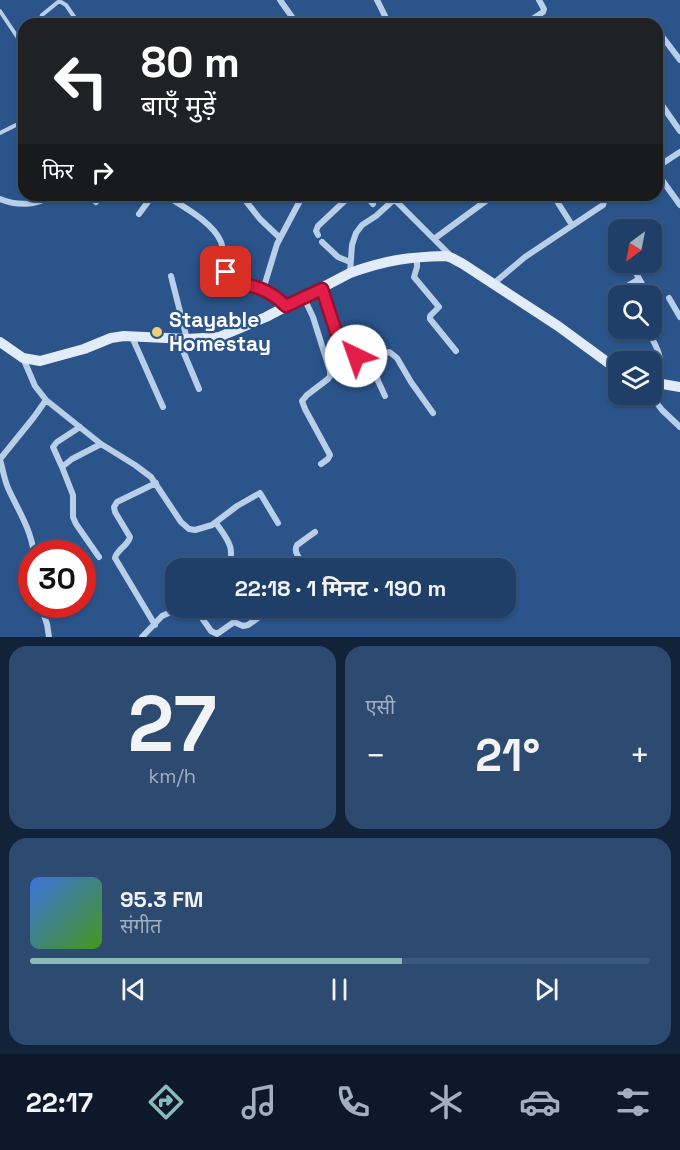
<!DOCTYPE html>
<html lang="hi">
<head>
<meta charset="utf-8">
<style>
	:root { --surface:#203f68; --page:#2d4a71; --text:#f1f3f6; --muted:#a2afc0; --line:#3d587c; --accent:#8bbbb9 }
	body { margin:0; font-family:"Space Grotesk","Noto Sans Devanagari",sans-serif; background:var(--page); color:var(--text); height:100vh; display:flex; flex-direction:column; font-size:22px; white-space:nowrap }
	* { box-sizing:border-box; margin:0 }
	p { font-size:20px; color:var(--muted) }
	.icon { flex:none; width:33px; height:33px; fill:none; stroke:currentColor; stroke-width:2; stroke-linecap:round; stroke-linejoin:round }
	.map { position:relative; height:637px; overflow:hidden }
	.panel { display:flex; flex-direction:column; gap:9px; padding:9px; background:#122339; flex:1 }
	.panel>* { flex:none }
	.hud { position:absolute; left:18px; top:18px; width:645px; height:183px; border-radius:18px; box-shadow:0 2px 4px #0004,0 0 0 2px var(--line); background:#202124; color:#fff; overflow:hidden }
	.needle { width:39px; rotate:212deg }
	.controls { position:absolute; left:608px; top:219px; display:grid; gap:12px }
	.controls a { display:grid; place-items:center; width:54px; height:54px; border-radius:12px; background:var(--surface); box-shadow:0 2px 4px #0004,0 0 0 2px var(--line); font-size:30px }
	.speed { position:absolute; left:18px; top:540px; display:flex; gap:12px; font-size:30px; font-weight:700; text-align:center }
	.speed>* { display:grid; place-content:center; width:78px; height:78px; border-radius:50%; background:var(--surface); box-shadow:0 2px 4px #0004,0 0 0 2px var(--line); line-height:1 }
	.speed .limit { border:9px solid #d22; background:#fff; color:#111 }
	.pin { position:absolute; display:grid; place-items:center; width:51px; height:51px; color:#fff; margin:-26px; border-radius:12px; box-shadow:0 3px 9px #0006 }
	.me { position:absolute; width:66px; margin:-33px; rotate:318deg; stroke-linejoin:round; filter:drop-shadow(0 0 4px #0008) }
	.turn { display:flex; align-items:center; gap:21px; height:126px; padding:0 24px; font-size:27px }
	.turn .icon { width:78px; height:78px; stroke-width:2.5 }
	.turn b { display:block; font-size:42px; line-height:51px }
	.then { display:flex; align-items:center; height:57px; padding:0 24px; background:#0003; gap:12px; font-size:22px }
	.big { font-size:45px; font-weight:700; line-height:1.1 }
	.panel .widget { flex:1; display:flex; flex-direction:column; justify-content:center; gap:9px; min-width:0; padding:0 21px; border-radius:18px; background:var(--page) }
	.panel .dial { align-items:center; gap:0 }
	.dial b { font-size:78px; line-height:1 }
	.song { display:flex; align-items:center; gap:18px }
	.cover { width:72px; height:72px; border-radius:9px; background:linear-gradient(135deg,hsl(220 70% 55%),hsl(100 70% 35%)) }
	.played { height:6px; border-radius:3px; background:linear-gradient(90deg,var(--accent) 60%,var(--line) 60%) }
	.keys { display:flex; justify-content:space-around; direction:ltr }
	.heat { display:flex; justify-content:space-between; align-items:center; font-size:33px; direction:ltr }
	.panel .tiles { flex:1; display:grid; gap:9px; grid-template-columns:1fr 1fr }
	.widget:last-child { grid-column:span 2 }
	.trip { position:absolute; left:165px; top:558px; width:351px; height:60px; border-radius:18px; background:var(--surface); box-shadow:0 2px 4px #0004,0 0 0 2px var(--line); font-weight:700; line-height:60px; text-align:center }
	.tabs { display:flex; height:96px; justify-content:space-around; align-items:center; background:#0d192a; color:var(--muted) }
	.tabs .icon { width:42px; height:42px }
	.tabs .on { color:var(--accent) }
	.tabs b { font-size:27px; color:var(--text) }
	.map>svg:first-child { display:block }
</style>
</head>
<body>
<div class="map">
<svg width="680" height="637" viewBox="0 0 680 637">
	<rect width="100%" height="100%" fill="#2a548a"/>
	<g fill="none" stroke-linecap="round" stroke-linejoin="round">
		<path stroke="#b8cee9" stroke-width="4" d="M0 11 24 47
			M45 24 41 18 42 15 58 2H61L66 5 79 24
			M0 133 24 121"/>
		<path stroke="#b8cee9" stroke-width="6" d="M280 0 297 24
			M377 0 387 20 386 24
			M525 24 543 12 544 9 539 0
			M658 31 680 60
			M657 98 680 131
			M657 167 680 152
			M657 173 680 205
			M90 195 96 202
			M165 195C182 206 213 222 221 242 225 252 221 269 229 277 237 284 250 285 259 289 270 293 278 299 286 306
			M241 195 260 219 280 238
			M365 195 373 204
			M553 195 572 225
			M0 199C17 206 36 206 52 195
			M394 199 450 255
			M139 214 153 195
			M318 235 316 231 318 226 351 195
			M434 239 494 195
			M651 241 661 236
			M322 242 338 257 350 262
			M417 257V267L414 277 439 307 430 316V319L456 351
			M630 262 648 295
			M350 273 352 245 356 233 362 225 376 216 399 195
			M171 276 187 339
			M493 284 525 257 603 205 605 199 603 195
			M322 289 342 350 348 354 370 358 373 360 378 381 385 396
			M209 290 228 276
			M263 290 277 244 303 195
			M625 296 623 292 624 288 639 279
			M304 298 313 317 330 371V376L328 379 307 395 302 401 305 409 330 455 328 459 321 464
			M669 298 680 317
			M646 328C660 351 662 357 660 384
			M132 337 163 407
			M178 339 199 389
			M371 358 389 352 392 354 397 358 411 382 433 413
			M650 394 662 410 680 427
			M46 400 101 444 135 465 151 477 181 522 189 529 195 530 212 525 237 506 260 493 278 523
			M0 459 34 417 46 400 35 386 23 358
			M0 460C3 469 4 479 8 488 18 510 31 529 34 554
			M62 467 53 447 57 442 80 427
			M216 523C227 539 237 549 227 568
			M99 557 76 524 73 517V495L62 467 72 459 101 444
			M267 561 275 568
			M308 568C303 562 292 553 297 545L315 532
			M40 604 47 624 49 637
			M195 608 211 631 217 634 234 622 243 626 248 625 262 615 278 608
			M155 625 115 558C117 549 128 546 130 537L115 512 114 507 117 502 156 483
			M142 637 162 616 180 608"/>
		<path stroke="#e2ebf8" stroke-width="10" d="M0 342 23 358 40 361 84 349 111 338 124 336 187 339 219 337 266 317 350 273C386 260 408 257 446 256L452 258 463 264 558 326 618 370
			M651 382 680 387"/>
	</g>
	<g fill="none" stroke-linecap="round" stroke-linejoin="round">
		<g stroke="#92132f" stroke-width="15">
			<path id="route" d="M226 272C233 284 249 284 261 289 271 293 279 299 286 306L322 289 342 350 345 353 356 356"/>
		</g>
		<use href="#route" stroke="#e11d48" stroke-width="10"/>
	</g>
	<circle fill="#f0ce7f" stroke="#2a548a" stroke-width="2" cx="157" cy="332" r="6"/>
	<g text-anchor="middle" stroke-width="4.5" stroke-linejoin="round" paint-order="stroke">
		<g font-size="21" font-weight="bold" fill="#fff" stroke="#2a548a" text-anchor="start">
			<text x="169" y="327">Stayable<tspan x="169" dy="24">Homestay</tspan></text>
		</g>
	</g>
</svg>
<div class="controls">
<a><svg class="needle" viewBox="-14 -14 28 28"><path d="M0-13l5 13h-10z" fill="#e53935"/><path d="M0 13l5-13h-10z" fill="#a2afc0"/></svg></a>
<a><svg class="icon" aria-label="search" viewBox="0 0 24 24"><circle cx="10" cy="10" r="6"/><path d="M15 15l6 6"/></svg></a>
<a><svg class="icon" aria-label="layers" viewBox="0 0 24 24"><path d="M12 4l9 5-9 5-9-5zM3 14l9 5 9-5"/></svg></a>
</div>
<div class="speed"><div class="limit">30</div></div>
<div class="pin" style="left:226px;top:272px;background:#d93025"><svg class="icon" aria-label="arrive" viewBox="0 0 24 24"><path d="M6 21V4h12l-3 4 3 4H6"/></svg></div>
<svg class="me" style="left:356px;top:356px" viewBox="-20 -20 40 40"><circle r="19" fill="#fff"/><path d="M0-13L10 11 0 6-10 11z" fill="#e11d48"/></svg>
<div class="trip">22:18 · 1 मिनट · 190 m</div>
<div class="hud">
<div class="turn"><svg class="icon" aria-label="left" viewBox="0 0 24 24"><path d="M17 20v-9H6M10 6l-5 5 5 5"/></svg><div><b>80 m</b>बाएँ मुड़ें</div></div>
<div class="then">फिर<svg class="icon" aria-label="right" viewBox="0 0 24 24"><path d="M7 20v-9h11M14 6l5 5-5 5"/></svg></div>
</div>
</div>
<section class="panel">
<div class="tiles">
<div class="widget dial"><b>27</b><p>km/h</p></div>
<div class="widget"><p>एसी</p>
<div class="heat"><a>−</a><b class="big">21°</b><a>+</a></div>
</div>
<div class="widget">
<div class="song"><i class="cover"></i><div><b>95.3 FM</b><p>संगीत</p></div></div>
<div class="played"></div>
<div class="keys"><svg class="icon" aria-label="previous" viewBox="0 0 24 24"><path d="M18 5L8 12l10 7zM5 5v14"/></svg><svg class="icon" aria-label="pause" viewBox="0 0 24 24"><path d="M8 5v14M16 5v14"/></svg><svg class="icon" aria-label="next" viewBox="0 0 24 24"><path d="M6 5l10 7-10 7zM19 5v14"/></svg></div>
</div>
</div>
</section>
<nav class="tabs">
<b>22:17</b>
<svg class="icon on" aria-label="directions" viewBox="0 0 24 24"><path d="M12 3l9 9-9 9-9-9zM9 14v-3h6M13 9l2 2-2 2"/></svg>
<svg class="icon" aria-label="music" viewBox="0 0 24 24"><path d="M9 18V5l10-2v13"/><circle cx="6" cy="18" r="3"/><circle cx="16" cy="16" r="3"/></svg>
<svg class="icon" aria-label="phone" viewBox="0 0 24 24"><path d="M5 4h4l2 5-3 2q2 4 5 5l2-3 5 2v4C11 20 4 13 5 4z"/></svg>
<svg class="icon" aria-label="climate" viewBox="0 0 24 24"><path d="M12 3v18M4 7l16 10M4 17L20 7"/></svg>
<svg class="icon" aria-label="car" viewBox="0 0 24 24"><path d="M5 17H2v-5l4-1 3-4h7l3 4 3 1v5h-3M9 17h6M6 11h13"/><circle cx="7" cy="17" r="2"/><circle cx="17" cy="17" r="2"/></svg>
<svg class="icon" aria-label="filters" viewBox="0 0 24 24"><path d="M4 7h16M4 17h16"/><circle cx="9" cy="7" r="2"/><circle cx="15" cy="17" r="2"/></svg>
</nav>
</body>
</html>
